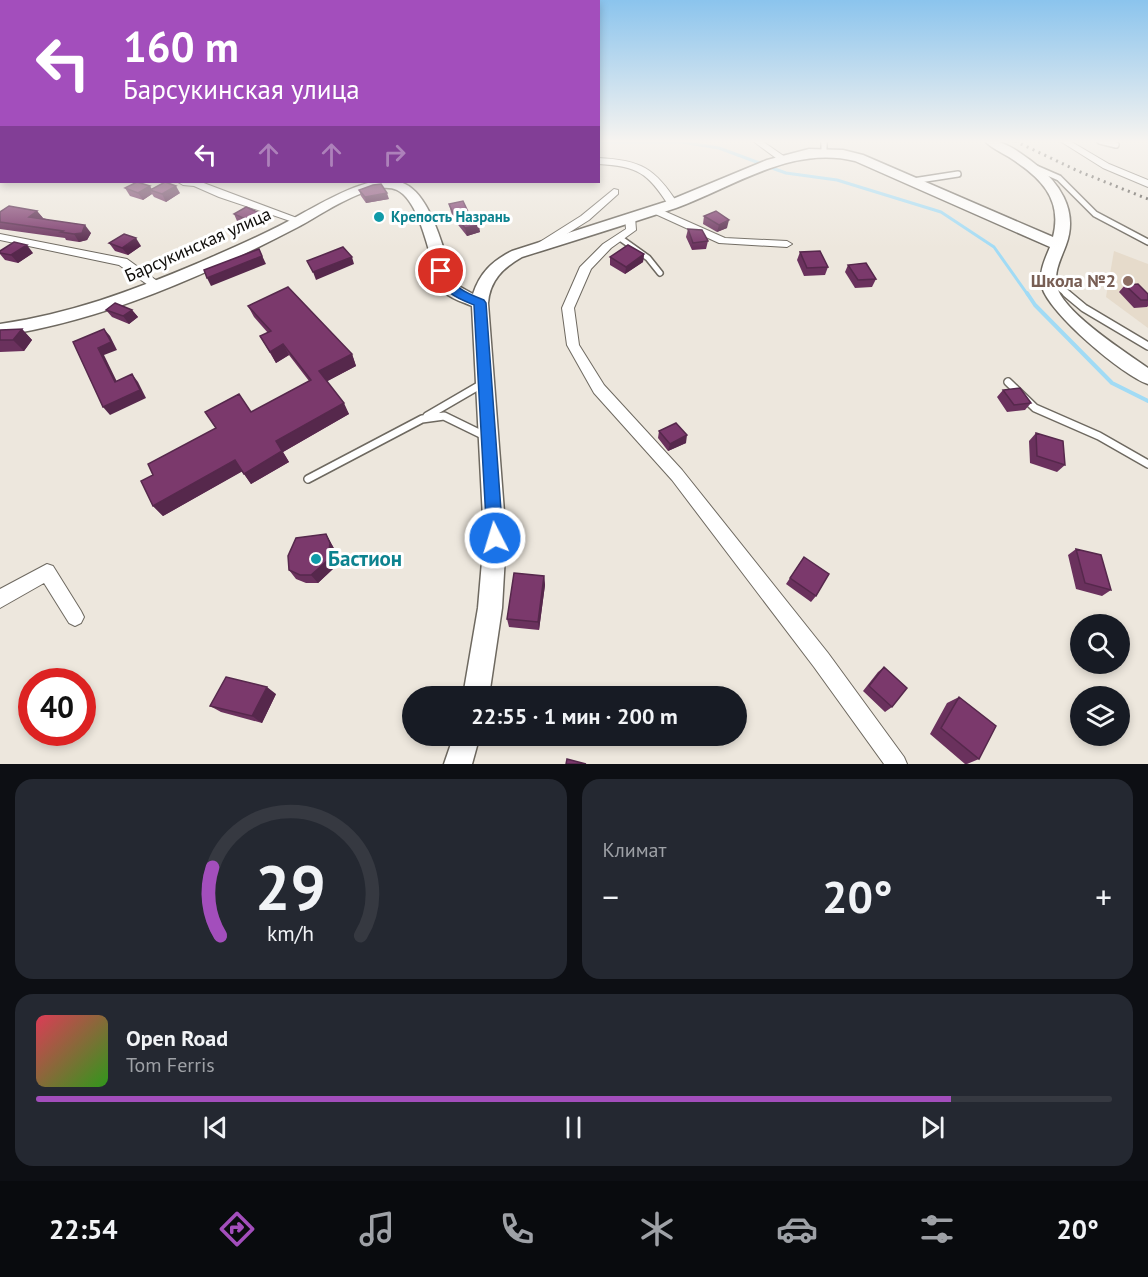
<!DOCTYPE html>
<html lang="ru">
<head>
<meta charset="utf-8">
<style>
	:root { --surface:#171b24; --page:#242831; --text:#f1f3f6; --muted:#9ea1a6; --line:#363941; --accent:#a34ebc }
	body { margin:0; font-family:"PT Sans",sans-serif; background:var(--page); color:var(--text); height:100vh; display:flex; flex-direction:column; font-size:22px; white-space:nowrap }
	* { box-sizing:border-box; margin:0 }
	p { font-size:20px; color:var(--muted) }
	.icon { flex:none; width:33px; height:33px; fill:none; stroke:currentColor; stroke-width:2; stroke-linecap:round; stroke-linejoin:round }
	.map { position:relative; height:764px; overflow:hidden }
	.side { display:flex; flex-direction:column; gap:15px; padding:15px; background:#0d0f14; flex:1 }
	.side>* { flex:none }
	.banner { position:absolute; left:0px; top:0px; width:600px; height:183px; box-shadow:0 3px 9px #0003; background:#a34ebc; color:#fff; overflow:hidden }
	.fabs { position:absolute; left:1070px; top:614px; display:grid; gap:12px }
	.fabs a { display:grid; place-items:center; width:60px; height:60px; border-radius:50%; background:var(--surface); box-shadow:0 3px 9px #0003; font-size:30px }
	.speed { position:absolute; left:18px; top:668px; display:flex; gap:12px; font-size:30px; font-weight:700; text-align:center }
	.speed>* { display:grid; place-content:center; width:78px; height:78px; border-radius:50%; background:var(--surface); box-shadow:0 3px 9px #0003; line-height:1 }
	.speed .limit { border:9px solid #d22; background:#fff; color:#111 }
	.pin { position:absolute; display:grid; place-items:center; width:51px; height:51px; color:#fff; margin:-26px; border:3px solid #fff; border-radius:50%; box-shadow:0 2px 6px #0007 }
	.me { position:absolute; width:66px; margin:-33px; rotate:355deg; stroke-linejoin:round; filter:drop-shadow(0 0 4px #0008) }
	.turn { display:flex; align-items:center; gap:21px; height:126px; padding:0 24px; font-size:27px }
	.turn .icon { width:78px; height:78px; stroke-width:2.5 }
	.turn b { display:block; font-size:42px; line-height:51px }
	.lanes { display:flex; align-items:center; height:57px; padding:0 24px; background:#0003; justify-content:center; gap:30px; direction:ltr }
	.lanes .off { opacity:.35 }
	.big { font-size:45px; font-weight:700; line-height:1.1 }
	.side .tile { flex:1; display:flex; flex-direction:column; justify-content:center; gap:9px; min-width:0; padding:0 21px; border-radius:18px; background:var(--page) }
	.side .dial { align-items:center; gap:0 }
	.dial svg { height:156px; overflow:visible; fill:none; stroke:var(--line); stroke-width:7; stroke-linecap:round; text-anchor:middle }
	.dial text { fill:var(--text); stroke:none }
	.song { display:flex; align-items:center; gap:18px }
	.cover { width:72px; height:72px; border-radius:9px; background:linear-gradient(135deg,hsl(350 70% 55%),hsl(110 70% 35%)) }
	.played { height:6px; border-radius:3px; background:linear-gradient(90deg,var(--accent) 85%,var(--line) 85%) }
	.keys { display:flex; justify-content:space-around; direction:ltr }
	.heat { display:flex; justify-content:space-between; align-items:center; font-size:33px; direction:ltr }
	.side .tiles { flex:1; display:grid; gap:15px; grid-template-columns:1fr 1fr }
	.tile:last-child { grid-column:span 2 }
	.trip { position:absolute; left:402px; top:686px; width:345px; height:60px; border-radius:30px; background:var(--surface); box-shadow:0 3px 9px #0003; font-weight:700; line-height:60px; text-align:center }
	.tabs { display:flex; height:96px; justify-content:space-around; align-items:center; background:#090b0e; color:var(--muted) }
	.tabs .icon { width:42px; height:42px }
	.tabs .current { color:var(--accent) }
	.tabs b { font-size:27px; color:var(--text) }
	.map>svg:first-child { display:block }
</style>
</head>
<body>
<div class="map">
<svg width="1148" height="764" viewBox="0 0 1148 764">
	<rect width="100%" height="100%" fill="#ede7dd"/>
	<path fill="#e6dbcb" d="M1114 251 1148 264V328L1106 297Z"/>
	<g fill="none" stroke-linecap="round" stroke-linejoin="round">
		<path stroke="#a1dbf5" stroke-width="3" d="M598 142H682L719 148 762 164
			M769 167 786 173 837 180 941 212 994 247 1028 295"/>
		<path stroke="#a1dbf5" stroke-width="4" d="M1027 293 1035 305 1112 383 1148 401"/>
		<g stroke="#6e6960" stroke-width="8">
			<path id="service-far1" d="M824 141V152
				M1100 141 1116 145
				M1036 168 1059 178 1095 214 1148 242
				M913 181 958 174
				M620 238 648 258 660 273
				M1052 282 1068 295"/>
		</g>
		<g stroke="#6e6960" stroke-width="10">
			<path id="service" d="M1066 293 1084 308 1148 346
				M1008 382 1035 408 1099 436 1148 464
				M427 416 482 384
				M308 479 422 419 444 416 485 436"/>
		</g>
		<g stroke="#6e6960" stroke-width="2">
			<path id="minor" d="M753 141H762L788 159 780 161Z
				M1060 141H1070L1109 164 1148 180V187L1103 168Z
				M0 142H2V148H0Z
				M598 158C641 160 655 168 678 204L673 207 669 206C648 173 638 166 598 164Z
				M178 182H201L305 221 304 223H296L219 197 194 186 183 185Z
				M614 189 618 190V194L589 220 543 249H535V245L581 216Z
				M655 207 725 238 787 241 792 244 787 247 719 243 651 212V208Z
				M630 214 635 217 636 230 611 248 591 269 574 308 579 345 604 385 682 470 828 653 904 757 907 764H884L814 667 672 480 594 393 567 345 562 308 580 267 603 244 626 229 625 217Z
				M0 234 127 259 164 286 158 290 154 289 119 265 0 240Z
				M47 564 53 566 81 611 84 617 81 623 75 626 69 623 44 583 0 608V589Z"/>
		</g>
		<g stroke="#6e6960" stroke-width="3">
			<path id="tertiary" d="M985 141C1002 139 1016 150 1030 160 1059 181 1079 210 1066 245 1061 259 1052 274 1058 290 1068 315 1125 352 1148 368V384C1123 376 1049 313 1042 287 1038 274 1045 259 1050 247L855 161C791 145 734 187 676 208 625 225 573 241 522 257 503 268 490 280 488 303L506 538 502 608 489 696H463L478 608 484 538 472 306C463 302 452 299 444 292 438 286 436 275 434 267 427 246 418 200 397 190 373 178 319 216 298 227 204 276 105 320 0 336V324C69 314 132 291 196 264 232 248 269 233 303 213 328 200 376 170 405 184 433 197 445 257 455 284L473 294C480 273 492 261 512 251L668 201 767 160 809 149 843 150 863 155 1053 237C1063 198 1040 177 1009 157 1001 152 991 148 985 141Z
				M454 735H480L472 764H444Z"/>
		</g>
		<use href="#service-far1" stroke="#fff" stroke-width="5"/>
		<use href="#service" stroke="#fff" stroke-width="7"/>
		<use href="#minor" fill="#fff" fill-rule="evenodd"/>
		<use href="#tertiary" fill="#fff" fill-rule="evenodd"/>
		<path stroke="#3c3934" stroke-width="3" stroke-dasharray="2 4.5" stroke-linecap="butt" d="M1015 141 1078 171 1148 199"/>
	</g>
	<path fill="#6a315d" d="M125 188 152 189 180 193 166 202 154 197 152 194 143 200 130 196Z
		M359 190 389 199 366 203 361 196Z
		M449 204 470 216 480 232 467 236 455 221 451 212Z
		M37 211 43 218 91 233 87 240 79 242 66 240 65 238 0 229V212Z
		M234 214 265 222 253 229 237 221Z
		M704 216 727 228 717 232 703 224Z
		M688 229 708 241 706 249 692 250 686 237Z
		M109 243 141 246 128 255 115 251Z
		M0 251 33 253 18 263 5 260 0 254Z
		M800 252 828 267 825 275 804 276 797 260Z
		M644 254 643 262 625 274 610 265V257Z
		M848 265 876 279 872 287 855 288 845 272Z
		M1125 285 1148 294V306L1147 307 1134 308 1119 292Z
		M248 306 352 354 356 366 327 381 349 414 283 452 289 462 251 484 242 471 163 516 153 506V475L251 412 309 381 289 355 276 363 260 336 268 333 254 317Z
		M106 310H132L138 317 129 324 112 317Z
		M22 329 32 340 24 351 0 352V330Z
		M1003 390 1031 403 1025 410 1007 412 997 397Z
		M659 431 686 443 668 451 658 438Z
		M1036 433 1065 465 1057 472 1030 463 1029 441Z
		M326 534 336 552 334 568 318 583H306L296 579 289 570Z
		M1076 549 1111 590 1102 596 1076 589 1068 555Z
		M804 557 816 596 811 602 786 584Z
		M544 576 545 585 539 630 509 627 507 619Z
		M884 667 892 707 885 712 863 691 878 672Z
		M276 694 262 723 221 712 210 706Z
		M959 697 979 759 967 764H965L930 734 947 703Z"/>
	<path fill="#56284c" d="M150 186 153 191 150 190 152 194 143 200 138 193Z
		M176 186 180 193 166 202 162 194Z
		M387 193 389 199 366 203 365 197Z
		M37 211 43 218 29 217Z
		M262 214 265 222 253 229 250 221Z
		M729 220 727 228 717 232 719 225Z
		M85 225 91 233 87 240 79 242 74 234Z
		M479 225 480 232 467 236 465 228Z
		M136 238 141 246 128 255 122 248Z
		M27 245 33 253 18 263 11 255Z
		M259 249 266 264 211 286 207 278Z
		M644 254 643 262 625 274 626 267Z
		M352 257 354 264 316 280 313 272Z
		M132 310 138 317 129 324 123 316Z
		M22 329 32 340 24 351 13 340Z
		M104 329 110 336 117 350 104 355 121 390 115 382 98 348Z
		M283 344 289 355 276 363 270 352Z
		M352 354 356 366 324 383 319 371Z
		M132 374 138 382 146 398 110 415 103 407Z
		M344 403 349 414 283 452 289 462 251 484 244 474 276 441Z
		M687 435 686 443 668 451 670 444Z
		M235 460 243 471 163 516 153 506Z
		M326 534 336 552 334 568 318 583 311 575Z
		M544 576 545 585 539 630 538 622Z
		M267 687 276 694 262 723 252 716Z"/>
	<path fill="#7b396c" stroke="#56284c" stroke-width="1.5" d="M137 182 150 186 138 193 125 188Z
		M165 182 176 186 162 194 150 190Z
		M381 184 387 193 365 197 359 190 373 185Z
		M463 201 470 216 472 215 479 225 465 228 453 213 449 204Z
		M9 206 37 211 29 217 85 225 82 233 74 234 61 232 63 231 0 222V212Z
		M246 207 262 214 250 221 234 214Z
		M716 211 729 220 719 225 704 216Z
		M688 229 702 230 708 241 693 243Z
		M124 234 136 238 122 248 109 243Z
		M14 242 27 245 11 255 0 253V251Z
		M628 245 644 254 626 267 610 257Z
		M343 247 352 257 313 272 307 261Z
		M259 249 262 256 207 278 204 270Z
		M820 251 828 267 807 268 800 252Z
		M866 263 876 279 858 280 848 265Z
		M1138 284 1148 294V300H1141L1125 285Z
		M288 287 352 354 319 371 344 403 276 441 282 451 244 474 235 460 153 506 141 481 153 475 148 464 216 428 205 412 239 394 251 412 311 380 283 344 270 352 260 336 271 331 248 306Z
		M115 303 132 310 123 316 106 310Z
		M22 329 13 340H0V330Z
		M104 329 111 342 98 348 115 382 132 374 140 390 103 407 73 342Z
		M1020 388 1031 403 1014 405 1003 390Z
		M676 423 687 435 670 444 659 431Z
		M1036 433 1063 441 1065 465 1037 456Z
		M326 534 330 543 328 560 311 575H300L289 570 288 556 296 538Z
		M1076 549 1101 555 1111 590 1085 583Z
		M804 557 829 574 816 596 790 578Z
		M514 573 544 576 538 622 507 619Z
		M884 667 907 688 892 707 869 686Z
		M226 677 267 687 252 716 210 706Z
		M959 697 996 726 979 759 941 728Z
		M567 759 586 764H566Z"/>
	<linearGradient id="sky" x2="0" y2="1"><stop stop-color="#8bc4ed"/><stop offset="0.57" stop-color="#f7f4f0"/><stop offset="1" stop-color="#f7f4f0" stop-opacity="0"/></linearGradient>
	<rect width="1148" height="248" fill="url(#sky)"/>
	<path fill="#1a73e8" stroke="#114b97" stroke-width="1.5" d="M441 268 446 269C458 290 461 291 484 300L486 303 503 538 501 543 495 545 489 543 487 538 474 305C452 296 446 294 436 271Z"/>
	<g fill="#0f9aa8" stroke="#fff" stroke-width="2">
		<circle cx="379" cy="217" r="6"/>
		<circle cx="316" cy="559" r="6"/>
	</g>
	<circle fill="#8d6e63" stroke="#fff" stroke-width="2" cx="1128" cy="281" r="6"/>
	<g text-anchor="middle" stroke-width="6" stroke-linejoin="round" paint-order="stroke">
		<g font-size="15" font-weight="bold" fill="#0d838f" stroke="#fff" text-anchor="start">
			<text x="391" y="222">Крепость Назрань</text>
		</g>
		<g font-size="18" fill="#0e0c09" stroke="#fff">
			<text transform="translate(198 245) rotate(-24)" y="6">Барсукинская улица</text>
		</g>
		<g font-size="18" font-weight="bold" fill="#785e54" stroke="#fff" text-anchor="end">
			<text x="1116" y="287">Школа №2</text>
		</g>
		<g font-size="21" font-weight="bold" fill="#0d838f" stroke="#fff" text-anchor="start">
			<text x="328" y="566">Бастион</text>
		</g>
	</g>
</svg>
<div class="fabs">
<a><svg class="icon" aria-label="search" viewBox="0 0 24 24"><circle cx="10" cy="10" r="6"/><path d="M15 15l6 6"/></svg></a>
<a><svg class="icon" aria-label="layers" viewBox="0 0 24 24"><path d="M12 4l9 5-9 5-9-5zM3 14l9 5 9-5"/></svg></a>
</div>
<div class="speed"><div class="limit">40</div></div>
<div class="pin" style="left:441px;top:271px;background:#d93025"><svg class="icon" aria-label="arrive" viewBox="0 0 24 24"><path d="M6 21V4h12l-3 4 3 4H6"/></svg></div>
<svg class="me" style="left:495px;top:538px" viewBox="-20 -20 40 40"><circle r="17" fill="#1a73e8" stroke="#fff" stroke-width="3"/><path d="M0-11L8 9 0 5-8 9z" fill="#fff"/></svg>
<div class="trip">22:55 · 1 мин · 200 m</div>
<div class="banner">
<div class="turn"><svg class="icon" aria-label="left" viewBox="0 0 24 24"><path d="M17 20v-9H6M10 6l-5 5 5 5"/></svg><div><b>160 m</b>Барсукинская улица</div></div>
<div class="lanes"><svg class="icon" aria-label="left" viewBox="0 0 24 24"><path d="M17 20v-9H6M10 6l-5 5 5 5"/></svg><svg class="icon off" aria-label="ahead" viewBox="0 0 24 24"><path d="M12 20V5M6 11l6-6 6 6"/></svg><svg class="icon off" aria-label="ahead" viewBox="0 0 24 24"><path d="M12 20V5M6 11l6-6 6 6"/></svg><svg class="icon off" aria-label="right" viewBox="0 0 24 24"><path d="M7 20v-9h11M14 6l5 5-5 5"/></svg></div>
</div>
</div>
<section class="side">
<div class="tiles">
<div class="tile dial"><svg viewBox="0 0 100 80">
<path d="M14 69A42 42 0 1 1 86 69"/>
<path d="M14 69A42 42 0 0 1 10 34" stroke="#a34ebc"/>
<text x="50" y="56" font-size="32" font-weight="700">29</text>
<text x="50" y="72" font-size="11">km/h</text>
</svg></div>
<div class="tile"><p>Климат</p>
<div class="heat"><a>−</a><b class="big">20°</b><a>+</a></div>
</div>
<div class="tile">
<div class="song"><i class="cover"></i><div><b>Open Road</b><p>Tom Ferris</p></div></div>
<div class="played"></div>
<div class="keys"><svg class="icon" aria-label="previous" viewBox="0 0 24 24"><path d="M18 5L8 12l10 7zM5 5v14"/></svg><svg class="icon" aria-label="pause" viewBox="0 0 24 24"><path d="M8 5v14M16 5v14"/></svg><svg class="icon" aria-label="next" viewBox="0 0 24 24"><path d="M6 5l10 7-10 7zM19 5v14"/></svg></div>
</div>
</div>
</section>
<nav class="tabs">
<b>22:54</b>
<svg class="icon current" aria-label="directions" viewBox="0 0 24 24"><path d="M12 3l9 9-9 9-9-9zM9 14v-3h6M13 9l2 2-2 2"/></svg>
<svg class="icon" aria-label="music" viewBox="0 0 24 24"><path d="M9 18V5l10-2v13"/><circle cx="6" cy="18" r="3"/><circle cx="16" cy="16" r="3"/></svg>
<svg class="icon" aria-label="phone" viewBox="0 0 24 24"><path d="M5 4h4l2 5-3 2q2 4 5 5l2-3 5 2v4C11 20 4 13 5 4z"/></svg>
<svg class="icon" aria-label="climate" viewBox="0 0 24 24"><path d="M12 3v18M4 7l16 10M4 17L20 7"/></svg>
<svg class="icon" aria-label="car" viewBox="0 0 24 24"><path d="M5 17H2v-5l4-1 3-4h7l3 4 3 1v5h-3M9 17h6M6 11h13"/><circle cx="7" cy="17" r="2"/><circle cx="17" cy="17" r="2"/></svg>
<svg class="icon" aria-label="filters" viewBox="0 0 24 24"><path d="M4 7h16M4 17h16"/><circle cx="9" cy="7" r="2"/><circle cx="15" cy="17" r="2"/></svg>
<b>20°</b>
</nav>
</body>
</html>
